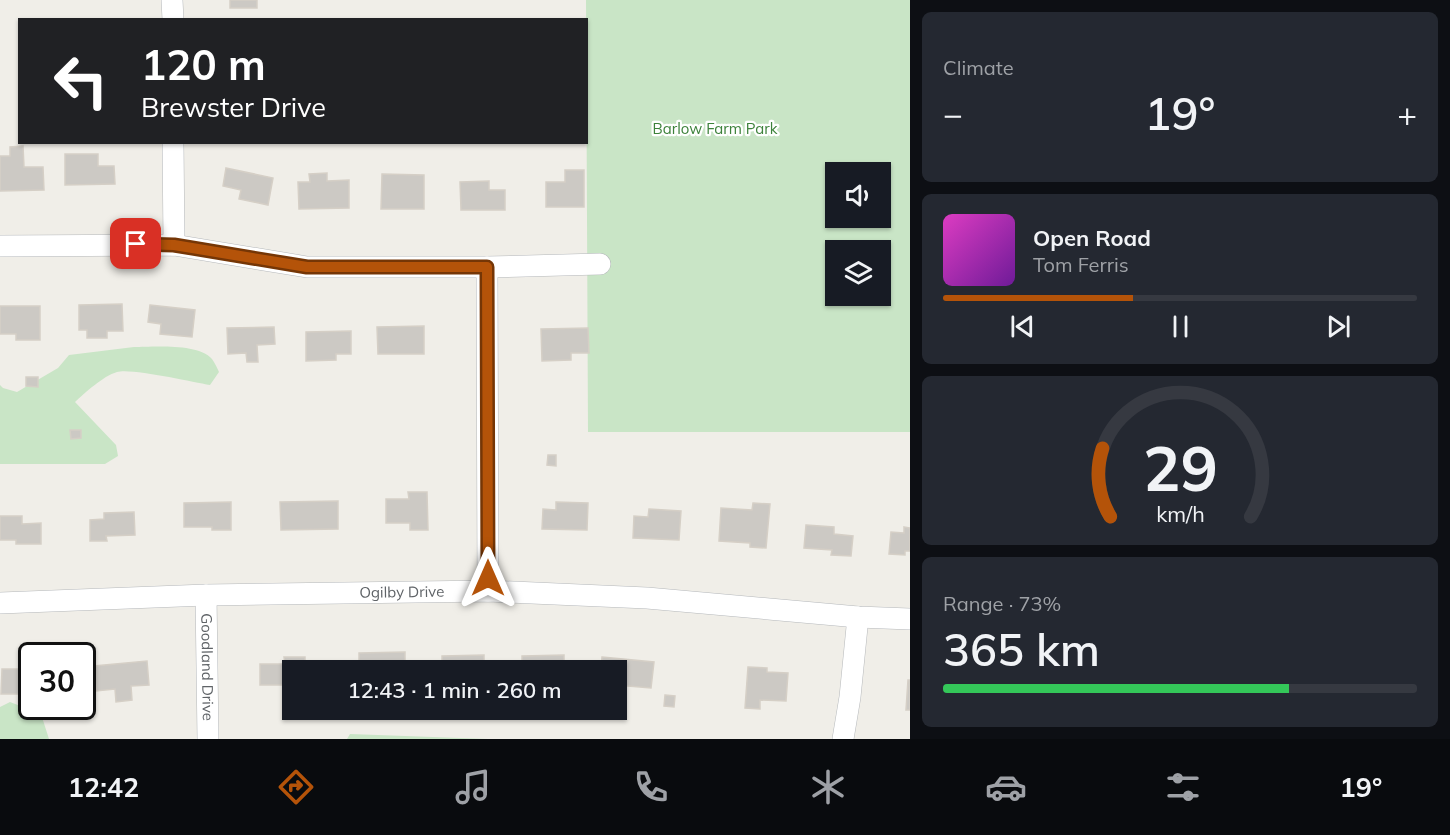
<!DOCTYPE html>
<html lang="en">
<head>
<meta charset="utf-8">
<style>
	:root { --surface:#171b24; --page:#242831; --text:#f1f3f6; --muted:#9ea1a6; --line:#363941; --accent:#b45309 }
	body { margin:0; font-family:Mulish,sans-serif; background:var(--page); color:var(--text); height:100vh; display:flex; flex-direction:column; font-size:22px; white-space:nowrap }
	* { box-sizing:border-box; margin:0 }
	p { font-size:20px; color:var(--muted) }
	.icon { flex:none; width:33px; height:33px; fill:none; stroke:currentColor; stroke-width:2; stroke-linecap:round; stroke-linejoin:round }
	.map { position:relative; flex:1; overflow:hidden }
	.side { display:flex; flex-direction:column; gap:12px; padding:12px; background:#0d0f14; width:540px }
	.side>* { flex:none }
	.hud { position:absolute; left:18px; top:18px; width:570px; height:126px; border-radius:0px; box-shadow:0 2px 4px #0004; background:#202124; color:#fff; overflow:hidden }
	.controls { position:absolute; left:825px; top:162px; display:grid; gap:12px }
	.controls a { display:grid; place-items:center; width:66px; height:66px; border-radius:0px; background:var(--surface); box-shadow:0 2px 4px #0004; font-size:30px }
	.speed { position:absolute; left:18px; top:642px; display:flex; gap:12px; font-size:30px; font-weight:700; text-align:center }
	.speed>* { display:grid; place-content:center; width:78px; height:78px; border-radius:50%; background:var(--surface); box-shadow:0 2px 4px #0004; line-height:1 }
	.speed .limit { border:3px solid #111; border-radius:9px; background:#fff; color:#111 }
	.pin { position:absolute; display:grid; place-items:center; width:51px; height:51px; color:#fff; margin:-26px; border-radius:12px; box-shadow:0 3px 9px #0006 }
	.me { position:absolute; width:66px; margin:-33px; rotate:0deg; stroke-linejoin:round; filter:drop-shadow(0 0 4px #0008) }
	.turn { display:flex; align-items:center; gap:21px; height:126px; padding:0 24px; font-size:27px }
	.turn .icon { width:78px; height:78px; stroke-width:2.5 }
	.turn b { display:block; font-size:42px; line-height:51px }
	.big { font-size:45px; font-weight:600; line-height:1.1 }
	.side .widget { flex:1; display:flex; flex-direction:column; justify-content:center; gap:9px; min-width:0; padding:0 21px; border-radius:9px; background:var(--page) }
	.side .dial { align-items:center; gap:0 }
	.dial svg { height:156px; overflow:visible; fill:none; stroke:var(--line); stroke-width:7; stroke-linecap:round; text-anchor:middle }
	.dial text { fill:var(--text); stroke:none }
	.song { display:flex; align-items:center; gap:18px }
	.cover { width:72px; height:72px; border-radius:9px; background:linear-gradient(135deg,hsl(310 70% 55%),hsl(280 70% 35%)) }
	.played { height:6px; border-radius:3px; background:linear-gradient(90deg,var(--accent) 40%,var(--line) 40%) }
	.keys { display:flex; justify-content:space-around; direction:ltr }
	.heat { display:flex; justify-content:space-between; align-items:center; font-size:33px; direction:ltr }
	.charge { height:9px; border-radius:4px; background:linear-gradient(90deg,#34c759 73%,var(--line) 0) }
	.trip { position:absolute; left:282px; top:660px; width:345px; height:60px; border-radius:0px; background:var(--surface); box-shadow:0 2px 4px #0004; font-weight:600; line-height:60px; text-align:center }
	.tabs { display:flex; height:96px; justify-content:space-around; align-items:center; background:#090b0e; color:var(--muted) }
	.tabs .icon { width:42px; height:42px }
	.tabs .active { color:var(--accent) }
	.tabs b { font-size:27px; color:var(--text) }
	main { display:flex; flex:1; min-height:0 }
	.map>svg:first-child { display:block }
</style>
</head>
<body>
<main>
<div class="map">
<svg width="910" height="739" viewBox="0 0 910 739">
	<rect width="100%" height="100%" fill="#f0eee8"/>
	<path fill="#c9e5c6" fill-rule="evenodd" d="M586 0H910V432H588ZM836 172H880V218H836ZM836 250H880V296H836Z
		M134 347C153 347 198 343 212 359 215 363 217 368 219 372L210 385C191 382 132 368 117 372 103 376 85 393 75 402L116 445 118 456 105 464H0V385L3 388 17 392 58 368 69 355Z
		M10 702 41 714 49 739H0V707Z
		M350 734 488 739H347Z"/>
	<path fill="#ccc9c4" stroke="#d5cfc6" stroke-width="1.5" d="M230 0H257V8H230Z
		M23 146 24 167H43L44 190 0 191V156H10V147Z
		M65 154H98V166H114L115 184 65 185Z
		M226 168 273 178 268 205 239 199 241 190 223 186Z
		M565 170H584V207H546V182H565Z
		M327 173V181L349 180V208L299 209 298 182H310L309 174Z
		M382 174 424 175V209H381Z
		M489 181V190H505V210H461L460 182Z
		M122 304 123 331H107V338H87V330H79V305Z
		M150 305 195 310 192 337 160 334 161 324 148 322Z
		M0 306H40V340H16V334H0Z
		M424 326V354H378L377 327Z
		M274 327 275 344 257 345 258 362H247L246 353 228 354 227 328Z
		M588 328 589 353H571V360L542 361 541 329Z
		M351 331V354H336V360L306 361V332Z
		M26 377H38V387L26 386Z
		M70 430H81V438L71 439Z
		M548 455H556V466L547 465Z
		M408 492H427L428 530H410V523H386V499H409Z
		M338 501V529L281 530 280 502Z
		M231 502V530H212V527H184V503Z
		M556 502 588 503 587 530 542 529 543 509 556 510Z
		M753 503 770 504 766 548 750 547V543L719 541 721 508 752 510Z
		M649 509 681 511 679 540 633 538 634 516 648 517Z
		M134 512 135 535 106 536 107 541H90V520L104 519V513Z
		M0 516H22V524L41 523V544H16V540H0Z
		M806 525 834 527V534L853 536 851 556 831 555 832 550 804 548Z
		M904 527 910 528V551H905V555L889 554 891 532 904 533Z
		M405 652V670H359V653Z
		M484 655V670H442V656Z
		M564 655V670H522V656Z
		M284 657H305V670H292V685H260V664H285Z
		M602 657 654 662 651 688 616 685V670H601Z
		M147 661 149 685 131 686 132 700 116 702 115 689 96 691 94 666Z
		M748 667 767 668V672L788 673 786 701 760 700V709L745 708Z
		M2 669H32V694H1Z
		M908 680H910V710H906Z
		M665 695 675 696 674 707 664 706Z"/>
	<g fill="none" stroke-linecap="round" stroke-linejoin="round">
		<g stroke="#b5b8bb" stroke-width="22">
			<g id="street">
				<path d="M172 0 173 20"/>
				<path d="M173 142 174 245"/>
				<path d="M0 246 174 245 307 267H487L600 264"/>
				<path d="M487 267 488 591"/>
				<path id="s1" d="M206 595 208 739"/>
				<path id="s2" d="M0 603 206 595 488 591 647 598 858 617 910 619"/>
				<path d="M843 739 850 697 858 617"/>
			</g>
		</g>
		<use href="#street" stroke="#fff" stroke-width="21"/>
	</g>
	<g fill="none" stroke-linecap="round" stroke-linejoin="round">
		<g stroke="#753606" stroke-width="15">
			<path id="route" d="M136 244 174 245 307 267H487L488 578"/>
		</g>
		<use href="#route" stroke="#b45309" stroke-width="10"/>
	</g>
	<g text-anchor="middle" stroke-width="4.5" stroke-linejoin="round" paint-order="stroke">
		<g font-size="15" fill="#3d823b" stroke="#fff">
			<text x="715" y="134">Barlow Farm Park</text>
		</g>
		<g font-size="15" fill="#5f6367" stroke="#fff">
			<text dy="5" stroke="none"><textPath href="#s2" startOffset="402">Ogilby Drive</textPath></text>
			<text dy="5" stroke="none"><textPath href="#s1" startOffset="72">Goodland Drive</textPath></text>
		</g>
	</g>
</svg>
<div class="controls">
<a><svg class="icon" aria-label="sound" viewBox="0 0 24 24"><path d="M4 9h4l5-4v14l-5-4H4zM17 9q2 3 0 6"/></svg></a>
<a><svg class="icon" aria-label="layers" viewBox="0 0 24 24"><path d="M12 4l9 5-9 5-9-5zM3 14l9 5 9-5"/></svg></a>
</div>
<div class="speed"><div class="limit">30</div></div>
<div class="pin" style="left:136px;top:244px;background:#d93025"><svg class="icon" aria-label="arrive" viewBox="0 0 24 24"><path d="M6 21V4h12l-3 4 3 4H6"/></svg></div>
<svg class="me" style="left:488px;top:578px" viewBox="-20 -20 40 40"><path d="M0-17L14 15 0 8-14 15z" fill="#b45309" stroke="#fff" stroke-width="4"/></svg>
<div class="trip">12:43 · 1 min · 260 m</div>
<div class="hud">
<div class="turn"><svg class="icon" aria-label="left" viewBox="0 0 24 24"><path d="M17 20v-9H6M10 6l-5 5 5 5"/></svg><div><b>120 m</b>Brewster Drive</div></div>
</div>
</div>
<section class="side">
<div class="widget"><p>Climate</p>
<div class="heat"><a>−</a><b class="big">19°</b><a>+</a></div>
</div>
<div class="widget">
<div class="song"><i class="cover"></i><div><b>Open Road</b><p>Tom Ferris</p></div></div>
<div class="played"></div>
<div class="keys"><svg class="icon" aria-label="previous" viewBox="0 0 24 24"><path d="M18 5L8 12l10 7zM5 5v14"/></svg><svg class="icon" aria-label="pause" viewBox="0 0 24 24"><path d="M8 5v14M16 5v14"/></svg><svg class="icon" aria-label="next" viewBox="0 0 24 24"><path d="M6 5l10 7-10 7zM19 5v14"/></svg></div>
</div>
<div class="widget dial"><svg viewBox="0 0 100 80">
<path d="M14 69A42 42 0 1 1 86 69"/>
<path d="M14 69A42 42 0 0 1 10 34" stroke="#b45309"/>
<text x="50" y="56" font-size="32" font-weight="700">29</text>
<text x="50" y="72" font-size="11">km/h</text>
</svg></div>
<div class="widget"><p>Range · 73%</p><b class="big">365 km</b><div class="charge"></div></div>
</section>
</main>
<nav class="tabs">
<b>12:42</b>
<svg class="icon active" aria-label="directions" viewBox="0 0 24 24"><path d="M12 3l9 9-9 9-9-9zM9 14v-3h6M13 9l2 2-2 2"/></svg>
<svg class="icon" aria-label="music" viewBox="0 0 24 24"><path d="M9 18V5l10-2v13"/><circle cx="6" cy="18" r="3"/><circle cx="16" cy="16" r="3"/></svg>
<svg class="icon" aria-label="phone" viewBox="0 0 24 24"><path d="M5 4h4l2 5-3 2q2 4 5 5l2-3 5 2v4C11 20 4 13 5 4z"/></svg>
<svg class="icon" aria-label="climate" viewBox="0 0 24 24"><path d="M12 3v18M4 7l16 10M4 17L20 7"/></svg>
<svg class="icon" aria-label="car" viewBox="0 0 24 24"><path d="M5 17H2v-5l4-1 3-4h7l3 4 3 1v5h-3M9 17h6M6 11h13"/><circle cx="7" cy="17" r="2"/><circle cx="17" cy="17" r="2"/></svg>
<svg class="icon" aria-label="filters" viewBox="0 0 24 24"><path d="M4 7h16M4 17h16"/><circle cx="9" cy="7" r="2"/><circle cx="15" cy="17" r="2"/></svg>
<b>19°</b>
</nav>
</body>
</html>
